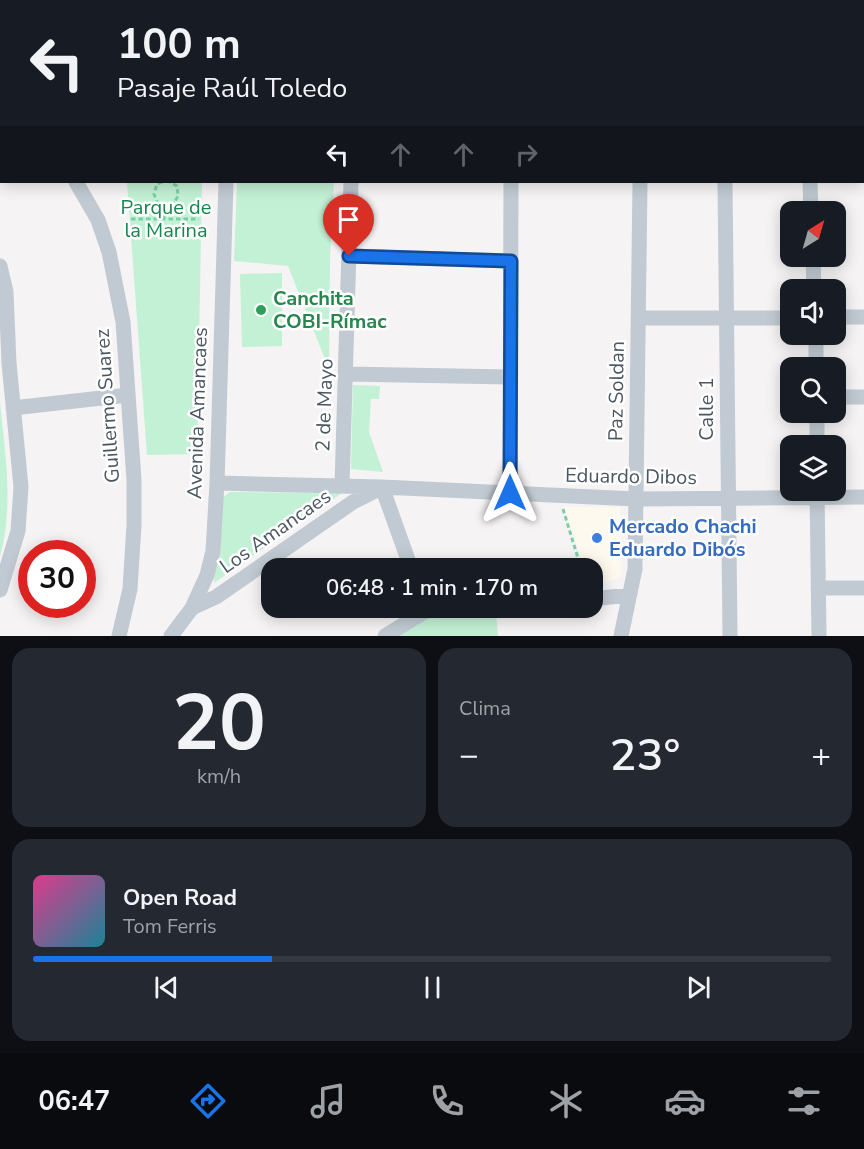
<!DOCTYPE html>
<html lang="es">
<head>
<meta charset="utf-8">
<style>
	:root { --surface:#171b24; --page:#242831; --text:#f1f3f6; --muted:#9ea1a6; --line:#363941; --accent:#1a73e8 }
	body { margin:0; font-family:"Nunito Sans",sans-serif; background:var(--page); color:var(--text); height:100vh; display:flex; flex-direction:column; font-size:22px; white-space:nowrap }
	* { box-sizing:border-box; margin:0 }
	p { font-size:20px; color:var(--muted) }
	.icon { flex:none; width:33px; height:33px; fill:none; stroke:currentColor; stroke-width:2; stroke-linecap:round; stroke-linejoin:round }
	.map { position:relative; height:636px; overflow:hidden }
	.side { display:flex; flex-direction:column; gap:12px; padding:12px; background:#0d0f14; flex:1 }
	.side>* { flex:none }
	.guide { position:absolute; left:0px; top:0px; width:864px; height:183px; box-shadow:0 3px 15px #0003; background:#171b24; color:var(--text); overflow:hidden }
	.needle { width:39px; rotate:37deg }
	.controls { position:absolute; left:780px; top:201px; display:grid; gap:12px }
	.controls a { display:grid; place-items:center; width:66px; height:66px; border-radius:12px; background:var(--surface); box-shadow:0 3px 15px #0003; font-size:30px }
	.speed { position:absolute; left:18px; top:540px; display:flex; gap:12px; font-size:30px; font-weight:700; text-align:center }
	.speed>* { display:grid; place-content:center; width:78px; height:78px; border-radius:50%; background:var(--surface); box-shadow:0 3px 15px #0003; line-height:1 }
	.speed .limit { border:9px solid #d22; background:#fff; color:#111 }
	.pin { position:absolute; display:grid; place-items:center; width:51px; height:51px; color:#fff; margin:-62px -26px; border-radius:50% 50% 50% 0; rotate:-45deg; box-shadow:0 0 6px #0007 }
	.pin .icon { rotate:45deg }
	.me { position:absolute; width:66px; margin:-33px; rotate:0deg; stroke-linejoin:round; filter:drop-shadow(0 0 4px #0008) }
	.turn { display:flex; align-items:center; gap:21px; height:126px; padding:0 18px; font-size:27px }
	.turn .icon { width:78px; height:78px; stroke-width:2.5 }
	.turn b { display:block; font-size:42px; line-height:51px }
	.lanes { display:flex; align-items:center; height:57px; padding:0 18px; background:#0003; justify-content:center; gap:30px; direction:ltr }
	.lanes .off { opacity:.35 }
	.big { font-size:45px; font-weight:600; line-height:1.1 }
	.side .card { flex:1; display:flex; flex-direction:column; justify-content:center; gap:9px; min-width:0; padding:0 21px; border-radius:18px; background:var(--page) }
	.side .dial { align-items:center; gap:0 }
	.dial b { font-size:78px; line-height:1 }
	.song { display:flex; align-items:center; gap:18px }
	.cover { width:72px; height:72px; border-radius:9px; background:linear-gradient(135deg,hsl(330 70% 55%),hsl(190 70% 35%)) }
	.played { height:6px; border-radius:3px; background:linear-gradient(90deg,var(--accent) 30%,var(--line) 30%) }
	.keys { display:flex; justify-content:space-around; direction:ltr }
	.heat { display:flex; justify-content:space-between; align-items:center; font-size:33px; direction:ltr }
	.side .tiles { flex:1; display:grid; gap:12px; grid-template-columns:1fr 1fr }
	.card:last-child { grid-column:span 2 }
	.trip { position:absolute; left:261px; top:558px; width:342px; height:60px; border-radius:18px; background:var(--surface); box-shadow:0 3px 15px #0003; font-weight:600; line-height:60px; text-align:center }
	.tab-bar { display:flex; height:96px; justify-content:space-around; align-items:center; background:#090b0e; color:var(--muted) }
	.tab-bar .icon { width:42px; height:42px }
	.tab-bar .current { color:var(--accent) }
	.tab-bar b { font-size:27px; color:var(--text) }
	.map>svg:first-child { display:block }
</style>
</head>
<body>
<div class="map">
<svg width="864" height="636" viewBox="0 0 864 636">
	<rect width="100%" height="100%" fill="#f5f3f3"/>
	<path fill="#fdf9ef" d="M563 507H620L621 576 618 579 593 584 592 568H584Z"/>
	<path fill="#fce8e6" d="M0 0H120L122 1 2 2 1 57Z"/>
	<path fill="#c3f1d5" d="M445 0H547L546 2Z
		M127 182H202L197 454 147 455Z
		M237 182H334L330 259 329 369 288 266 234 261Z
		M282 273V346L242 347 240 274Z
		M353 385 380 386 379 399H371L369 432 383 472 351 469Z
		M0 402C5 454 14 506 0 557Z
		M230 492 342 493 214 583 221 499Z
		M496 613 498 636H392L427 615Z"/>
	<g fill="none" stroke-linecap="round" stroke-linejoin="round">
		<path stroke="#7ad0a6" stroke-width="3" stroke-dasharray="4.5 3" stroke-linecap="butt" d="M162 182 157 184 154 194 157 202 165 205 174 203 178 196 177 186 170 182
			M131 219H199
			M164 219 165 205
			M563 509 581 568"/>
		<path stroke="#c1cad2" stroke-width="15" d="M412 0 417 2
			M229 2V0
			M552 2V0
			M648 2V0
			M682 2 683 0
			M729 2V0
			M812 2V0
			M0 73 2 75
			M862 127H864
			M76 182 98 220 109 252 123 322 134 480V525L130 589 119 636
			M725 182 730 636
			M810 182 811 212
			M349 256 511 261
			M813 256 814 290
			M0 266 6 292 9 363 21 487 18 531 0 590
			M836 317H864
			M638 318H790
			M816 334V368
			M346 374 510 377
			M836 397H864
			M13 408 128 395
			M817 446V412
			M217 483 382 487 636 499 864 497
			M342 486 351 182
			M382 487 411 568
			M817 490 819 636
			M510 493 511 182
			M818 588H864
			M592 599 629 595
			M192 608 216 597 353 502 379 489
			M171 636 192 608 207 575 213 551 217 483 226 182
			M385 636 426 611 492 608
			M621 636 635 569 640 182"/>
	</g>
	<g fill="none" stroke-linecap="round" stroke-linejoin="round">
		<g stroke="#114b97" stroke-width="15">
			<path id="route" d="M349 256 511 261 510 493"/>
		</g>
		<use href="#route" stroke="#1a73e8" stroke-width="10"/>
	</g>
	<circle fill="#2e9e5b" stroke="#fff" stroke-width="2" cx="261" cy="310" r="6"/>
	<circle fill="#3f7fe0" stroke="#fff" stroke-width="2" cx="597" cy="538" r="6"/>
	<g text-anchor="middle" stroke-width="5" stroke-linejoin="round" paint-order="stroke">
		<g font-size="20" fill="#17864f" stroke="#fff">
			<text x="166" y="214">Parque de<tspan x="166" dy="23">la Marina</tspan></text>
		</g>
		<g font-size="20" font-weight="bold" fill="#27864d" stroke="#fff" text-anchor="start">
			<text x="273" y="305">Canchita<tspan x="273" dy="23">COBI-Rímac</tspan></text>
		</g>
		<g font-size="20" fill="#4a5661" stroke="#fff">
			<text transform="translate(616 391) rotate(-89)" y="7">Paz Soldan</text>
			<text transform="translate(324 405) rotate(-88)" y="7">2 de Mayo</text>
			<text transform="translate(107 406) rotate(-94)" y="7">Guillermo Suarez</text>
			<text transform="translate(706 409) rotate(-90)" y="7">Calle 1</text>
			<text transform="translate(197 413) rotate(-88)" y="7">Avenida Amancaes</text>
			<text transform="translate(631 476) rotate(1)" y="7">Eduardo Dibos</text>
			<text transform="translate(275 531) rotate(-35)" y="7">Los Amancaes</text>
		</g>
		<g font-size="20" font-weight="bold" fill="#366cbe" stroke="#fff" text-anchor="start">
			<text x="609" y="533">Mercado Chachi<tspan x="609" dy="23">Eduardo Dibós</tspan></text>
		</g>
	</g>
</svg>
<div class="controls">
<a><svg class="needle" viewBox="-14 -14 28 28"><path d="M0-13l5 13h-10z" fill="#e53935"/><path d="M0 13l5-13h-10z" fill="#9ea1a6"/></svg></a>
<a><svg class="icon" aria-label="sound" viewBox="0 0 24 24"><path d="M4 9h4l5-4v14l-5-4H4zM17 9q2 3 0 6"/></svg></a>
<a><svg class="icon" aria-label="search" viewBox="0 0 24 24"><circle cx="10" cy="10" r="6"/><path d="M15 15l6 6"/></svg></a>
<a><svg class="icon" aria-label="layers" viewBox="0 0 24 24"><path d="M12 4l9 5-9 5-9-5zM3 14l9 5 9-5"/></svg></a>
</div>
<div class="speed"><div class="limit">30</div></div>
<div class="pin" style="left:349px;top:256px;background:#d93025"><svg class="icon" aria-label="arrive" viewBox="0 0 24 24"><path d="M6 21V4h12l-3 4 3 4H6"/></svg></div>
<svg class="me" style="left:510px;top:493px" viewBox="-20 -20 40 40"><path d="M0-17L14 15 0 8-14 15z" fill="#1a73e8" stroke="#fff" stroke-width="4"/></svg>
<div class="trip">06:48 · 1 min · 170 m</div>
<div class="guide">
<div class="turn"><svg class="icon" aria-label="left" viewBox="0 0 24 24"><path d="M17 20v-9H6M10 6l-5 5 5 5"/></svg><div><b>100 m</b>Pasaje Raúl Toledo</div></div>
<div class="lanes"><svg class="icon" aria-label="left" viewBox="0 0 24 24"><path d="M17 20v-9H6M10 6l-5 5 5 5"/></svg><svg class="icon off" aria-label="ahead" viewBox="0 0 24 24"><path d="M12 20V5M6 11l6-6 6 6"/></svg><svg class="icon off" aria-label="ahead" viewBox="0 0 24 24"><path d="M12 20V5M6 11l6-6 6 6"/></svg><svg class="icon off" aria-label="right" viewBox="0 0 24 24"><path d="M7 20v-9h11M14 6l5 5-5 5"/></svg></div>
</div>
</div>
<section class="side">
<div class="tiles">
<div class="card dial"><b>20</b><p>km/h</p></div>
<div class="card"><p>Clima</p>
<div class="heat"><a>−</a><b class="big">23°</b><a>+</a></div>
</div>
<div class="card">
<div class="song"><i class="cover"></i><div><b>Open Road</b><p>Tom Ferris</p></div></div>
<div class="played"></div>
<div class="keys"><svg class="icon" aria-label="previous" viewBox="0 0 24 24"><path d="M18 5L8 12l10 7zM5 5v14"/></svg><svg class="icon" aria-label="pause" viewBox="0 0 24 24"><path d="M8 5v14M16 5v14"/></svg><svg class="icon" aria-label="next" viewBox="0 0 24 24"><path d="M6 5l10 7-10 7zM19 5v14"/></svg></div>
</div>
</div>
</section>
<nav class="tab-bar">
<b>06:47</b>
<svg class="icon current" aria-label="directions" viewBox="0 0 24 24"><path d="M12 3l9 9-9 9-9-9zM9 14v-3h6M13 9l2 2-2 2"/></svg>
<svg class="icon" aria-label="music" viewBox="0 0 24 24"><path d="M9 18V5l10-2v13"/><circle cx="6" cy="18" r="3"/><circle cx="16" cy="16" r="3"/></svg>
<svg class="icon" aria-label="phone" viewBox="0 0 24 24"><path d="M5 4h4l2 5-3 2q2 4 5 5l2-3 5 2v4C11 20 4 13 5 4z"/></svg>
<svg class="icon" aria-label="climate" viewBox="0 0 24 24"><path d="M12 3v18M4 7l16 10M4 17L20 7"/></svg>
<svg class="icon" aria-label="car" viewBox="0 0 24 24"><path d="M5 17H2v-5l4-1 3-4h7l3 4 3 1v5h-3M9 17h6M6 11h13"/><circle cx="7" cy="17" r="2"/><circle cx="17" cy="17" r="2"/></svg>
<svg class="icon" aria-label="filters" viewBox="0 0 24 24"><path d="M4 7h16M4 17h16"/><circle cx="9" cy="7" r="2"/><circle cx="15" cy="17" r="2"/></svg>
</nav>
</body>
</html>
